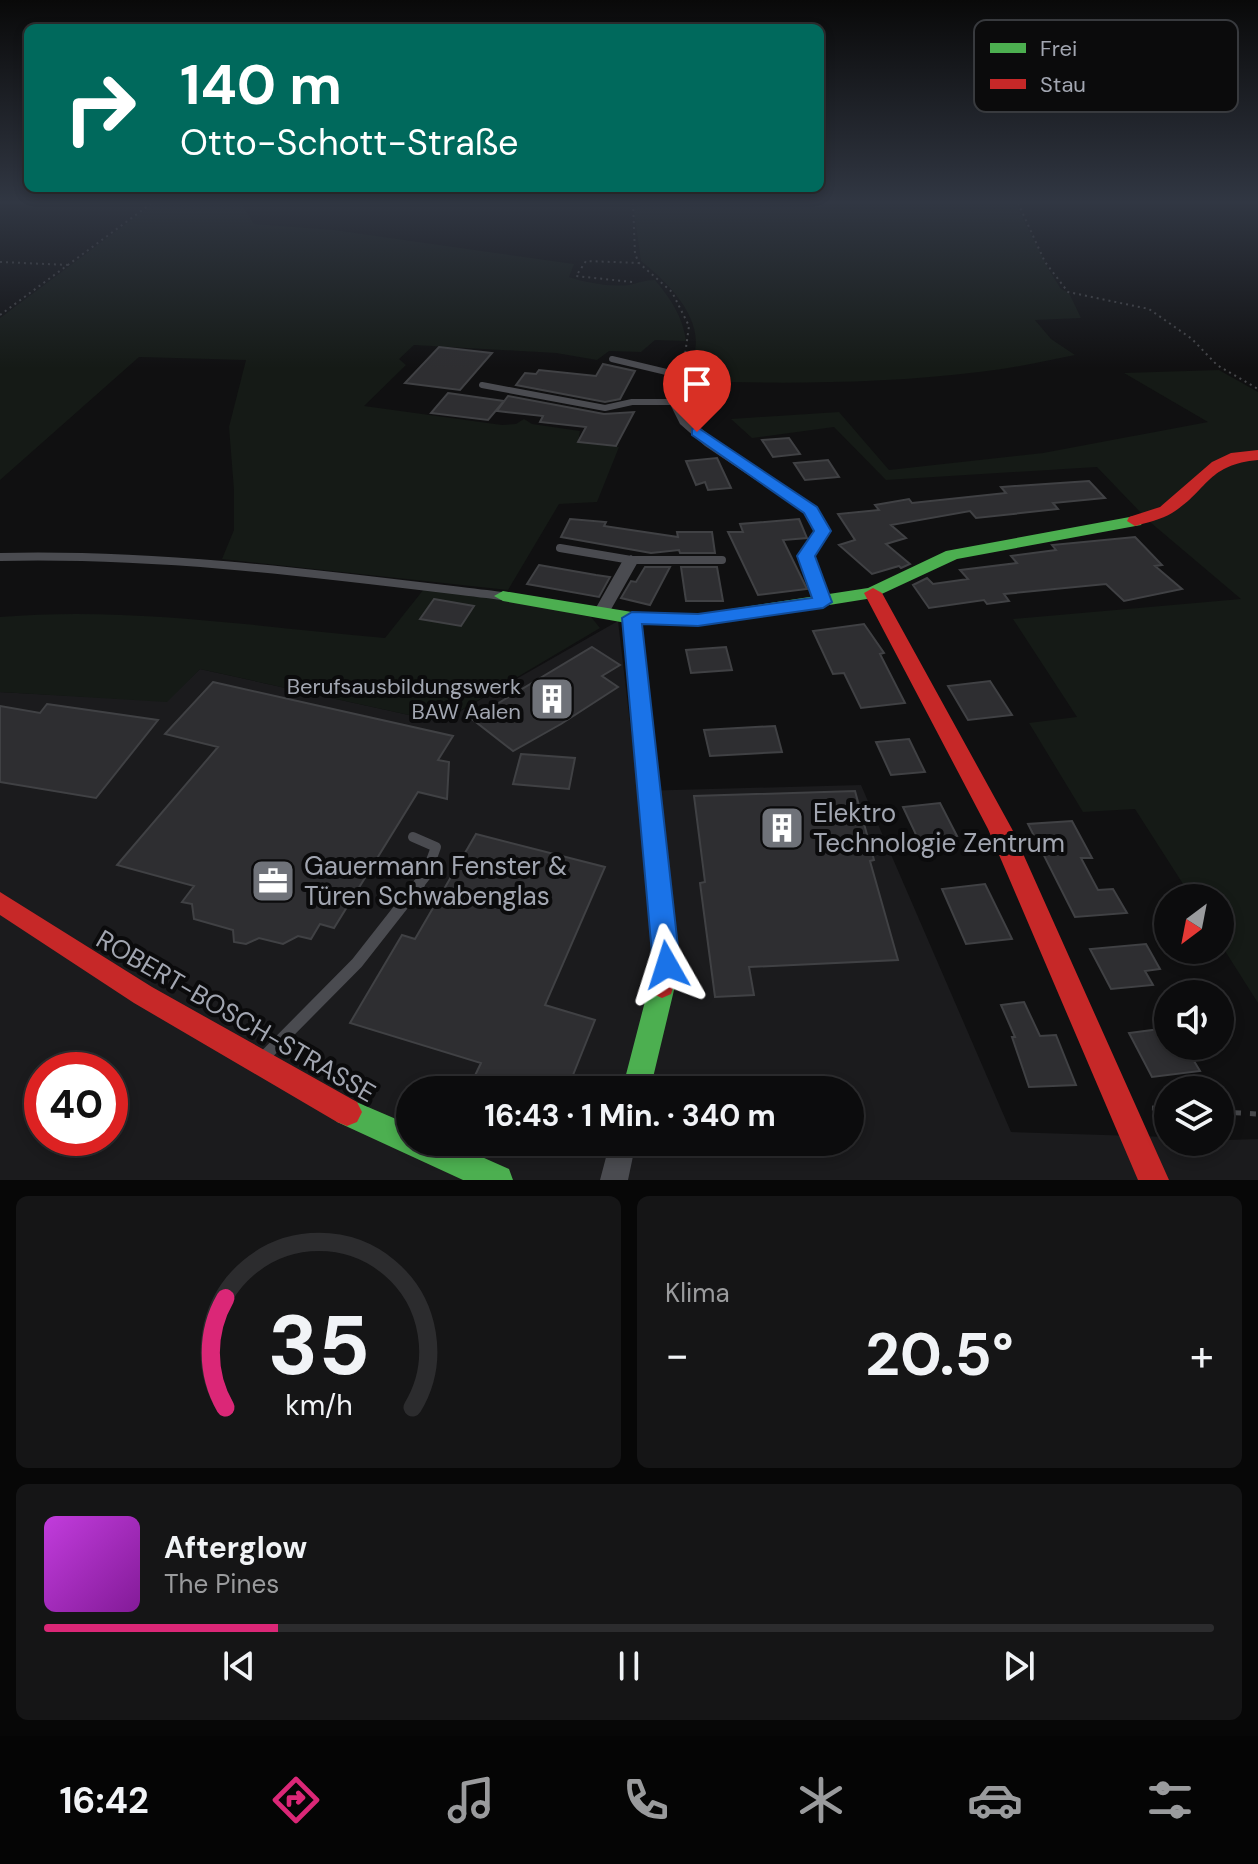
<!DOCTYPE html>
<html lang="de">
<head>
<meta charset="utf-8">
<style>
	:root { --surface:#0c0c0d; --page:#151516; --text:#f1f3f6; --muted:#9a9b9d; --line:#2c2c2e; --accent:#db2777 }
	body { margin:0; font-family:"DM Sans",sans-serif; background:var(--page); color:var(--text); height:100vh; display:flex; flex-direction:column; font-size:30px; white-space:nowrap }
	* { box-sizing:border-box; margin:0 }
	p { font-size:26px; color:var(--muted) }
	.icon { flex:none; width:44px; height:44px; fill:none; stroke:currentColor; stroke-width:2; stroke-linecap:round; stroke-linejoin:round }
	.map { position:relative; height:1180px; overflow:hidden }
	.sheet { display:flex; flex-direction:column; gap:16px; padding:16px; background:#070707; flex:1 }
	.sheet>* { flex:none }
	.banner { position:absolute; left:24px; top:24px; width:800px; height:168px; border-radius:12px; box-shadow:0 4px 12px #0003,0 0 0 2px var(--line); background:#00695c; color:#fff; overflow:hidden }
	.needle { width:52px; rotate:212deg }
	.fabs { position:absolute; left:1154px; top:884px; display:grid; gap:16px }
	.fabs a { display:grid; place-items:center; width:80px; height:80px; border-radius:50%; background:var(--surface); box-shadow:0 4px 12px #0003,0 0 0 2px var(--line); font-size:40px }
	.speed { position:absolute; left:24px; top:1052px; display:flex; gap:16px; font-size:40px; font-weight:700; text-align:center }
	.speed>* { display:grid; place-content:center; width:104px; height:104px; border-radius:50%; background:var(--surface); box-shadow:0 4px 12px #0003,0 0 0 2px var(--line); line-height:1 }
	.speed .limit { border:12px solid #d22; background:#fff; color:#111 }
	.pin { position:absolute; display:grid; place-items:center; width:68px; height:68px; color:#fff; margin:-82px -34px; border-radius:50% 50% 50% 0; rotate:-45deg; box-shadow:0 0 8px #0007 }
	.pin .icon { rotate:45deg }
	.me { position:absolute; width:88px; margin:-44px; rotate:354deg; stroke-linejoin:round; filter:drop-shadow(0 0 6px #0008) }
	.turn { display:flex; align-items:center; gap:28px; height:168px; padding:0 24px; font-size:36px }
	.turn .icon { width:104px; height:104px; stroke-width:2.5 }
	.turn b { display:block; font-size:56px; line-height:68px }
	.big { font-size:60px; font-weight:700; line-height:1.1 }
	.sheet .tile { flex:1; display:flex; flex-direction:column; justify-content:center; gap:12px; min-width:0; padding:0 28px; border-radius:12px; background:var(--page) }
	.sheet .dial { align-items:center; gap:0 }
	.dial svg { height:208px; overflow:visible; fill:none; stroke:var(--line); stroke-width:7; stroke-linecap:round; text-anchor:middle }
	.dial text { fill:var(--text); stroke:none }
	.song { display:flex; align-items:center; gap:24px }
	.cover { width:96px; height:96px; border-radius:12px; background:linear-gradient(135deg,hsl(290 70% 55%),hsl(290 70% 35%)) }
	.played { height:8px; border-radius:4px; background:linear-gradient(90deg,var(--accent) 20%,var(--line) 20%) }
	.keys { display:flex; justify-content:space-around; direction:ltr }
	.heat { display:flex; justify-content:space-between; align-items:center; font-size:44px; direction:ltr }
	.sheet .tiles { flex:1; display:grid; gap:16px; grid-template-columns:1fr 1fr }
	.tile:last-child { grid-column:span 2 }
	.trip { position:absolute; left:396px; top:1076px; width:468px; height:80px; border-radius:40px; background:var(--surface); box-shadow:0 4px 12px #0003,0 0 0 2px var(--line); font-weight:700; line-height:80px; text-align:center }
	.tab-bar { display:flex; height:128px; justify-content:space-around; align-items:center; background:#050505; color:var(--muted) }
	.tab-bar .icon { width:56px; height:56px }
	.tab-bar .active { color:var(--accent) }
	.tab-bar b { font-size:36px; color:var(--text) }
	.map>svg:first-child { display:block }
</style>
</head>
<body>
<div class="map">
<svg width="1258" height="1180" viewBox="0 0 1258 1180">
	<rect width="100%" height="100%" fill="#101011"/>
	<path fill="#1b1b1d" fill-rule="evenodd" d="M618 621 638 791 861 785 1011 1132 1168 1137V1142L1258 1139V1180H0V692L167 701 200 669 441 722ZM42 1070H110V1138H42ZM410 1090H850V1142H410Z"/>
	<path fill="#151a16" d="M154 203H241L254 224 334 230 574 264 569 277C586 283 611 287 629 285 638 283 645 280 655 280 671 299 683 317 686 341L655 340 641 352 609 351 597 360 556 353 414 345 399 359 406 365 364 406 502 425 516 424 524 419 532 424 580 431 578 442 619 447 597 502 559 504 508 590 222 559 234 530V490L229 427 246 360 139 357 0 480V318Z
		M637 203H1015L1049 270 1061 289 1069 293 1081 318 1035 320 1051 339 1075 355C1043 361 1011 369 979 372 881 384 782 384 684 381 688 371 693 361 695 351 702 315 665 280 641 261L634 212Z
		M1219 370 1258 392V451L1225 457 1171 501 1143 515 1097 467 886 480 834 427 752 438 731 419 839 412 889 470 1043 453 1208 422 1124 373Z
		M1258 457V1003L1220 943V898H1192L1135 809 1083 812 1029 723 1077 717 1013 619 1241 599 1150 522C1183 497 1215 462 1258 457Z
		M424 589 492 597 591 617 600 628 441 722 200 669 167 702 0 692V617C128 606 258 627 385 638Z"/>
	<path fill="#2e2e31" stroke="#404144" stroke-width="2" d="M439 347 492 353 460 390 405 383Z
		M603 364 635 371 620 399 605 402 516 385 525 373 536 374 539 370 596 376Z
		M448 393 504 401 488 420 431 413Z
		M508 396 604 414 634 412 616 446 578 442 586 427 540 422 543 416 497 411Z
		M789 438 800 454 773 457 762 440Z
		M717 458 731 488 708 490 705 482 696 485 686 461Z
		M828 460 839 477 805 480 794 463Z
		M1089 481 1105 498 1053 503 1058 509 976 518 970 511 891 525 906 538 886 544 910 564 901 568 899 566 872 574 839 545 855 540 838 514 879 510 875 505 909 499 912 503 1006 493 1001 487Z
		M570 519 606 522 604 526 678 537 677 532H712L715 553H680L679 550 651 553 561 537Z
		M799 519 807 538 783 540 807 589 758 595 728 532H743L740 524Z
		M1135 537 1162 565 1155 566 1182 589 1124 601 1106 584 1004 594 1009 601 987 604 984 600 929 608 913 585 927 578 933 584 968 579 960 570 1017 563 1011 556 1056 550 1052 545Z
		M539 565 596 575 610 577 599 597 527 584Z
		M645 567H670L650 605 621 598 631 581 636 582Z
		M681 567H717L723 601H686Z
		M434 599 474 606 461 626 420 619Z
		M864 624 884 653 880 654 905 703 861 708 844 673 833 674 813 631Z
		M592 647 620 665 602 676 618 687 561 724 513 751 472 719Z
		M726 647 732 670 691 673 686 650Z
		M990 681 1012 715 968 720 948 686Z
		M213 682 453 736 438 760 449 762 447 799 418 792 334 928 320 924 311 939 298 936 283 944 259 938 246 944 234 942 233 930 194 919 192 904 182 902 194 886 117 865 218 747 165 734Z
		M47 704 158 720 96 798 0 782V706L40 713Z
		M775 726 782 752 710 756 704 730Z
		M909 739 925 772 891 775 876 742Z
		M521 754 575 758 569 789 513 784Z
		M855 791 874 860 870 861 898 960 749 967 754 995 715 997 700 883 705 882 694 796Z
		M940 803 957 836 919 841 903 807Z
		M1072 821 1092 858H1081L1098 890 1113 889 1127 913 1075 917 1028 824Z
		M476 834 605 867 545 1005 595 1020 567 1090H556L523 1079 518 1090H468L481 1063 350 1023 402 935 415 939Z
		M985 884 1012 939 966 944 942 889Z
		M1146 944 1160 969 1145 971 1153 985 1111 989 1090 949Z
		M1024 1002 1040 1036 1056 1035 1076 1085 1029 1087 1012 1037H1015L1001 1005Z
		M1168 1028V1046H1185L1200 1071 1152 1077 1129 1033Z"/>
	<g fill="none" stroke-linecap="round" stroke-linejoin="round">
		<path stroke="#46474a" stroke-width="2" stroke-dasharray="2 4" stroke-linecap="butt" d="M633 203 635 254 639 263 672 292 689 326 684 362
			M1018 203 1045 262 1068 292 1149 309 1192 339 1217 365 1258 389
			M0 262 69 265
			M632 282 576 276 586 261 639 263
			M0 315 152 203"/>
		<path stroke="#46474a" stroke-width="5" stroke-dasharray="6 9" stroke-linecap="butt" d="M1152 1108 1168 1109
			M1220 1112 1258 1114"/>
		<path stroke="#4a4b50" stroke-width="6" d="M612 359 679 375
			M482 385 605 408 632 402H675"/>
		<path stroke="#4a4b50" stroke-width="8" d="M560 548 631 560H722
			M0 557C169 553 335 576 502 596"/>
		<path stroke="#4a4b50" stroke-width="10" d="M413 837 436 847 425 877 418 886"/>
		<path stroke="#4a4b50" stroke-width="12" d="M262 1059 357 963 419 884"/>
		<path fill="#4a4b50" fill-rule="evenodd" d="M679 371 685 375 681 402 690 419 715 440 816 507 829 531 814 556 831 602 829 605 823 607 815 602 798 556 815 531 805 513 705 446 680 424 669 402 673 375Z
			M631 555 639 560 609 613 607 617H595L593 613 623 560Z
			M610 1142H636L628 1180H600Z"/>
		<path fill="#4caf50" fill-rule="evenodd" d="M1135 516 1143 521 1141 525 957 559 873 598 698 626 632 624 503 601 494 596 503 591 632 612 698 614 868 588 946 551Z
			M662 974 671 978 675 986 650 1090H622L649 986 653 978Z
			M347 1098 410 1125V1142H448L509 1169 513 1180H463L337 1122 332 1112 337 1102Z"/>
		<path fill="#c62828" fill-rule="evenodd" d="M1258 450V460C1206 465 1209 490 1172 513 1162 519 1146 523 1135 526L1127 521 1129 517 1160 507 1212 462 1231 453Z
			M873 588 882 593 1012 829 1169 1180H1138L988 829 864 593Z
			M632 612 641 618 680 965 671 994 662 998 653 994 649 986 654 965 623 618Z
			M0 892 152 987 357 1102 362 1112 357 1122 347 1126 337 1122 134 1003 0 915Z"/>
	</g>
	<linearGradient id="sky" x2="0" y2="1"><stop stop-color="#090909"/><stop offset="0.55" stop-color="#313743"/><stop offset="1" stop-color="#313743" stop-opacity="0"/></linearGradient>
	<rect width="1258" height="368" fill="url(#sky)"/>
	<path fill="#1a73e8" stroke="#114b97" stroke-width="2" d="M697 427 817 507 831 531 815 556 832 602 823 608 698 626 642 624 680 965 676 973 667 976 657 973 653 965 622 618 632 612 698 614 812 598 797 556 814 531 804 513 692 435V429Z"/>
	<defs>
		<g id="building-square" transform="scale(2.3)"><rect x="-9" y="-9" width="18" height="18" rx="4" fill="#6f7279" stroke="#0b0b0c"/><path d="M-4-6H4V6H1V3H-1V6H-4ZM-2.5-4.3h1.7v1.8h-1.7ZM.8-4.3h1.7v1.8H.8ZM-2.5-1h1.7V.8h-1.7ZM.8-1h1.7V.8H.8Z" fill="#fff"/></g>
		<g id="office-square" transform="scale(2.3)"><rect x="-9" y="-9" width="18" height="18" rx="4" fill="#6f7279" stroke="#0b0b0c"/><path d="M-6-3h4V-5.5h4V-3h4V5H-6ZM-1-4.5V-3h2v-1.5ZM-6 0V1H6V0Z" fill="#fff"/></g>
	</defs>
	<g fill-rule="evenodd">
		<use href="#building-square" x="552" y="699"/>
		<use href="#building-square" x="782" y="828"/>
		<use href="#office-square" x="273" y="881"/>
	</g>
	<g text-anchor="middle" stroke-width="8" stroke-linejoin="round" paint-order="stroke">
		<g font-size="22" fill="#a2a6b1" stroke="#0b0b0c" text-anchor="end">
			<text x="521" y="694">Berufsausbildungswerk<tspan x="521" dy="25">BAW Aalen</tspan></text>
		</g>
		<g font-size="26" fill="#a2a6b1" stroke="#0b0b0c" text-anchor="start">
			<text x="813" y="822">Elektro<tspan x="813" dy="30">Technologie Zentrum</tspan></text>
			<text x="304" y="875">Gauermann Fenster &amp;<tspan x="304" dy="30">Türen Schwabenglas</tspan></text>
		</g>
		<g font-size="26" fill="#a2a6b1" stroke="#0b0b0c">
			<text transform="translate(236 1016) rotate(30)" y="9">ROBERT-BOSCH-STRASSE</text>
		</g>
	</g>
	<rect x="974" y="20" width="264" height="92" rx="12" fill="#0b0b0c" stroke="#383a3e" stroke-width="2"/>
	<rect x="990" y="43" width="36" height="10" fill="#4caf50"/>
	<rect x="990" y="79" width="36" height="10" fill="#c62828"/>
	<g font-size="22" fill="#a2a6b1">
		<text x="1040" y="56">Frei</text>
		<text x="1040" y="92">Stau</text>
	</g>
</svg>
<div class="fabs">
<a><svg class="needle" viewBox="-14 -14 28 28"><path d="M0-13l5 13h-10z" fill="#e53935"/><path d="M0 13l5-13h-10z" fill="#9a9b9d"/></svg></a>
<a><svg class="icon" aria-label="sound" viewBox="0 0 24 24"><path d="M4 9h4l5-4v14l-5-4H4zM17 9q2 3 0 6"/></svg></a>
<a><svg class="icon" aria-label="layers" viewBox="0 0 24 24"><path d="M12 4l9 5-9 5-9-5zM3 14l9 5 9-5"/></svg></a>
</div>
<div class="speed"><div class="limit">40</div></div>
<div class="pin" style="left:697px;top:432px;background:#d93025"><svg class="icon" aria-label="arrive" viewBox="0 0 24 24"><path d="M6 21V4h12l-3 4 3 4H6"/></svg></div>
<svg class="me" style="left:667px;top:965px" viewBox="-20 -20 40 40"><path d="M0-17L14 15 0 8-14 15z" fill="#1a73e8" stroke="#fff" stroke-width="4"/></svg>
<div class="trip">16:43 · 1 Min. · 340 m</div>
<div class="banner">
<div class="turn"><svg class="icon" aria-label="right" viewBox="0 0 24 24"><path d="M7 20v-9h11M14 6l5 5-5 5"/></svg><div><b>140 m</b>Otto-Schott-Straße</div></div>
</div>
</div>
<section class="sheet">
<div class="tiles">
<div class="tile dial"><svg viewBox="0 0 100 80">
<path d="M14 69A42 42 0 1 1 86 69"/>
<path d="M14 69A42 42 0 0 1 14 27" stroke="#db2777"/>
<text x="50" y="56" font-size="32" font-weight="700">35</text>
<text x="50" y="72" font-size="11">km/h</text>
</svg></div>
<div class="tile"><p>Klima</p>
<div class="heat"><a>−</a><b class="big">20.5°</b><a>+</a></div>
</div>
<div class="tile">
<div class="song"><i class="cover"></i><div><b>Afterglow</b><p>The Pines</p></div></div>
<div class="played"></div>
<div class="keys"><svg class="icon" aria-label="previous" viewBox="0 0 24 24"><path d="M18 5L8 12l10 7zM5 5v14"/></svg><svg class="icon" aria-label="pause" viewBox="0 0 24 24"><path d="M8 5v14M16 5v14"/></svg><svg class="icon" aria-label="next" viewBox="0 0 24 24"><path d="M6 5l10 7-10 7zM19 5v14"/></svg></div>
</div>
</div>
</section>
<nav class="tab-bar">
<b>16:42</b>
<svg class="icon active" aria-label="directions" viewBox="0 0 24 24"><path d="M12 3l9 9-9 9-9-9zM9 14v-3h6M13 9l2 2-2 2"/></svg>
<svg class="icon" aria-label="music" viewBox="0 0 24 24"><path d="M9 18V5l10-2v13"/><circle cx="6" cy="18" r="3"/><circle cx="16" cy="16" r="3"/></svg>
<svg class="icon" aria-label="phone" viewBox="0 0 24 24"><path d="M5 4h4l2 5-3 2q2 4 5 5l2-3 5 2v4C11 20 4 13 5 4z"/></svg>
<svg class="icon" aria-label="climate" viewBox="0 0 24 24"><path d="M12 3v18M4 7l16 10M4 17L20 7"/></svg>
<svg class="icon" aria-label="car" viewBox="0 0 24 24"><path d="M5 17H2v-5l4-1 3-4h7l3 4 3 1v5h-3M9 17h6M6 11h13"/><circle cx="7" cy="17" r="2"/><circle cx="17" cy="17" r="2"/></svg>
<svg class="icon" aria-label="filters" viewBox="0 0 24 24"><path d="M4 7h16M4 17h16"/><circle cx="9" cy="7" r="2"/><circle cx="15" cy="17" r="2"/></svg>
</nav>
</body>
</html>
